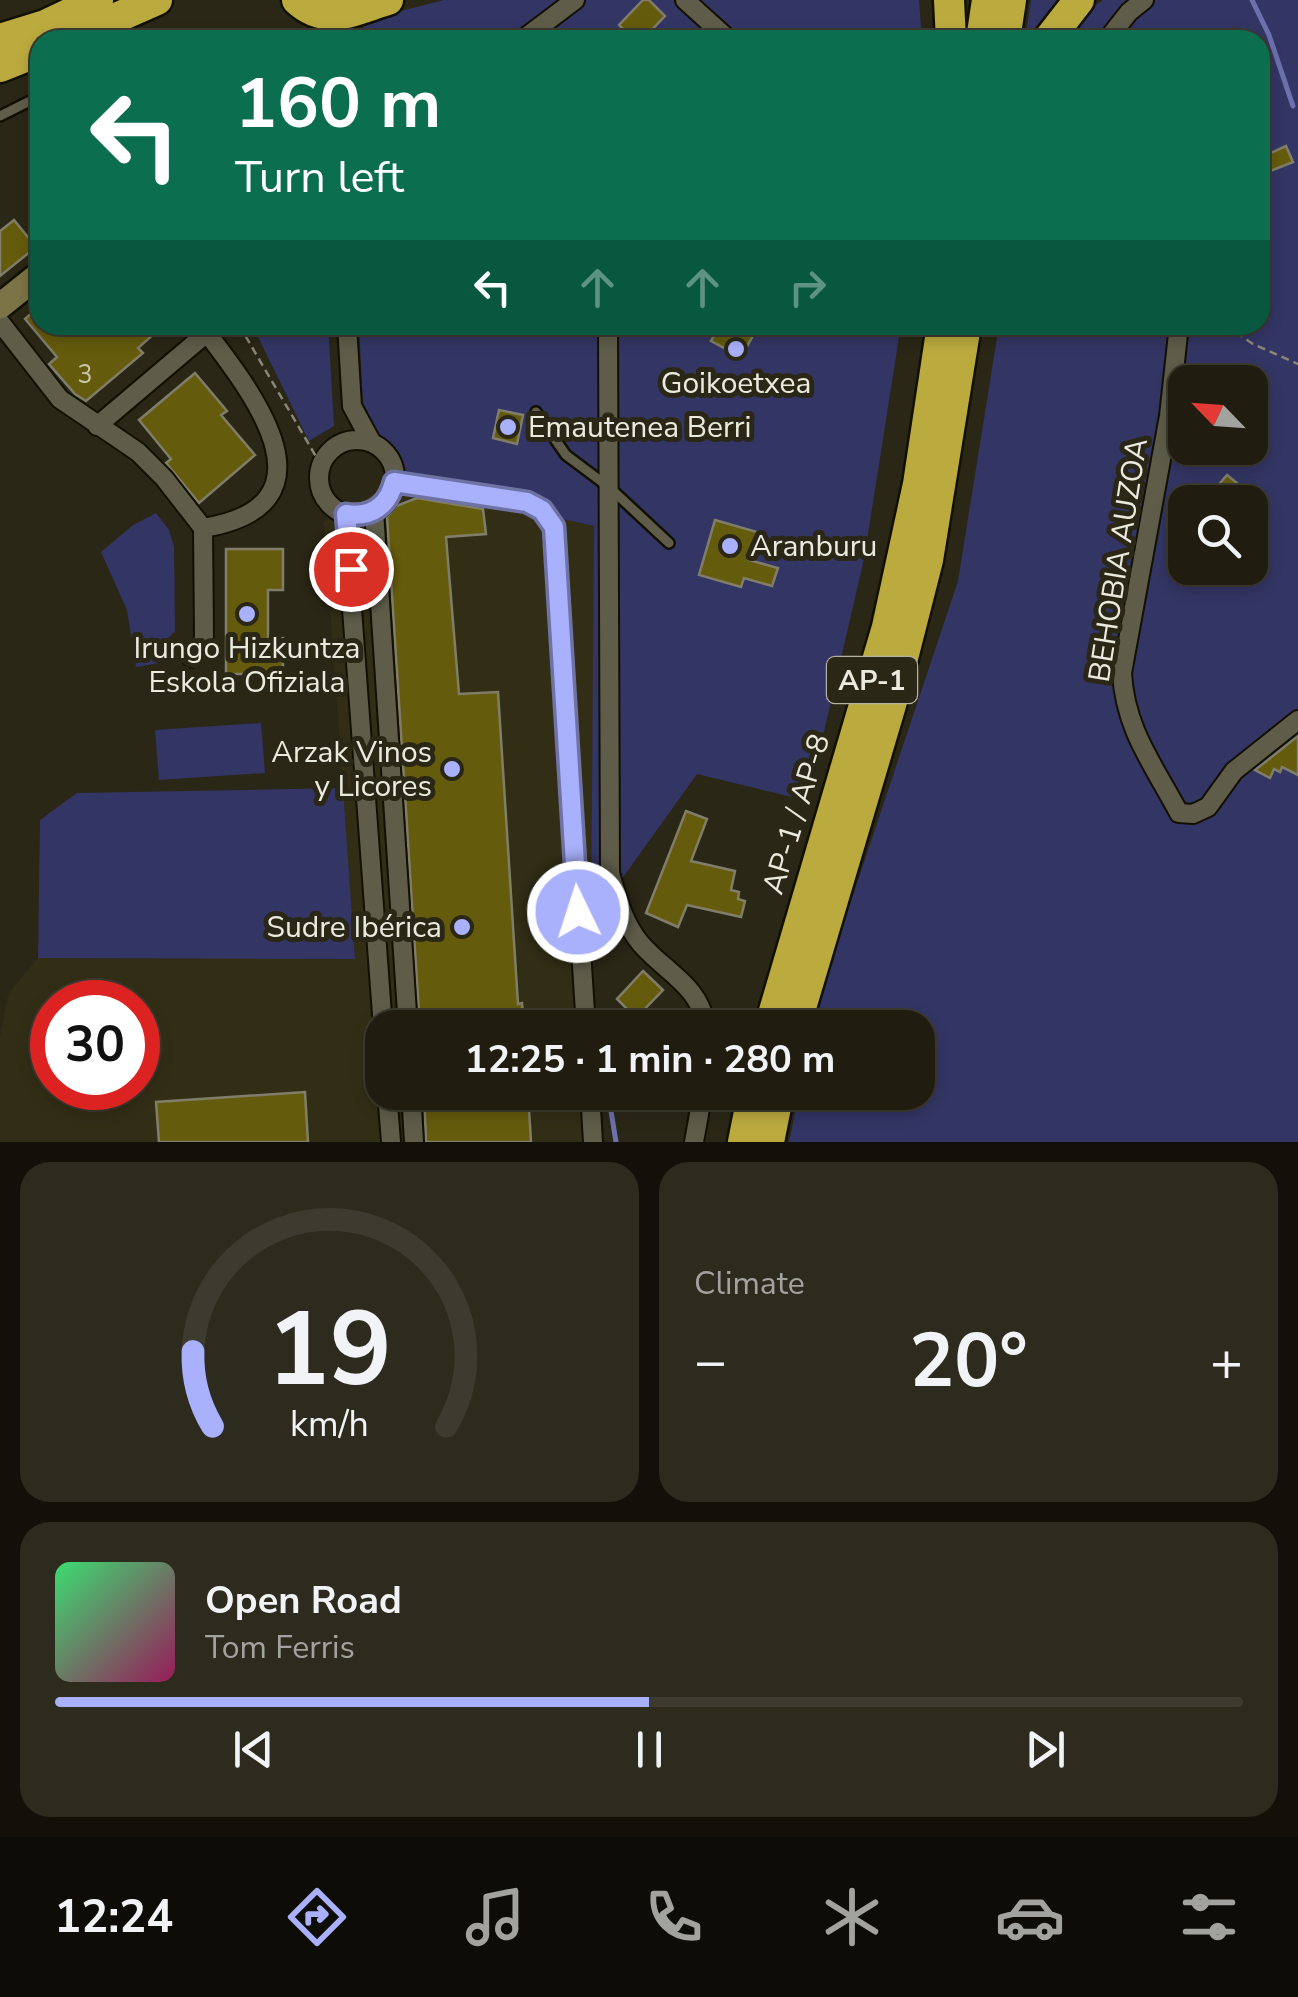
<!DOCTYPE html>
<html lang="en">
<head>
<meta charset="utf-8">
<style>
	:root { --surface:#201d10; --page:#2d2a1e; --text:#f1f3f6; --muted:#a2a29f; --line:#3d3b30; --accent:#a9b0fc }
	body { margin:0; font-family:"Nunito Sans",sans-serif; background:var(--page); color:var(--text); height:100vh; display:flex; flex-direction:column; font-size:38px; white-space:nowrap }
	* { box-sizing:border-box; margin:0 }
	p { font-size:32px; color:var(--muted) }
	.icon { flex:none; width:55px; height:55px; fill:none; stroke:currentColor; stroke-width:2; stroke-linecap:round; stroke-linejoin:round }
	.map { position:relative; height:1142px; overflow:hidden }
	.side { display:flex; flex-direction:column; gap:20px; padding:20px; background:#121009; flex:1 }
	.side>* { flex:none }
	.hud { position:absolute; left:30px; top:30px; width:1240px; height:305px; border-radius:30px; box-shadow:0 5px 15px #0003,0 0 0 2px var(--line); background:#0b6e4f; color:#fff; overflow:hidden }
	.needle { width:65px; rotate:295deg }
	.controls { position:absolute; left:1168px; top:365px; display:grid; gap:20px }
	.controls a { display:grid; place-items:center; width:100px; height:100px; border-radius:20px; background:var(--surface); box-shadow:0 5px 15px #0003,0 0 0 2px var(--line); font-size:50px }
	.speed { position:absolute; left:30px; top:980px; display:flex; gap:20px; font-size:50px; font-weight:700; text-align:center }
	.speed>* { display:grid; place-content:center; width:130px; height:130px; border-radius:50%; background:var(--surface); box-shadow:0 5px 15px #0003,0 0 0 2px var(--line); line-height:1 }
	.speed .limit { border:15px solid #d22; background:#fff; color:#111 }
	.pin { position:absolute; display:grid; place-items:center; width:85px; height:85px; color:#fff; margin:-42px; border:5px solid #fff; border-radius:50%; box-shadow:0 2px 10px #0007 }
	.me { position:absolute; width:110px; margin:-55px; rotate:356deg; stroke-linejoin:round; filter:drop-shadow(0 0 8px #0008) }
	.turn { display:flex; align-items:center; gap:35px; height:210px; padding:0 40px; font-size:45px }
	.turn .icon { width:130px; height:130px; stroke-width:2.5 }
	.turn b { display:block; font-size:70px; line-height:85px }
	.lanes { display:flex; align-items:center; height:95px; padding:0 40px; background:#0003; justify-content:center; gap:50px; direction:ltr }
	.lanes .off { opacity:.35 }
	.big { font-size:75px; font-weight:700; line-height:1.1 }
	.side .widget { flex:1; display:flex; flex-direction:column; justify-content:center; gap:15px; min-width:0; padding:0 35px; border-radius:30px; background:var(--page) }
	.side .dial { align-items:center; gap:0 }
	.dial svg { height:260px; overflow:visible; fill:none; stroke:var(--line); stroke-width:7; stroke-linecap:round; text-anchor:middle }
	.dial text { fill:var(--text); stroke:none }
	.song { display:flex; align-items:center; gap:30px }
	.cover { width:120px; height:120px; border-radius:15px; background:linear-gradient(135deg,hsl(140 70% 55%),hsl(330 70% 35%)) }
	.played { height:10px; border-radius:5px; background:linear-gradient(90deg,var(--accent) 50%,var(--line) 50%) }
	.keys { display:flex; justify-content:space-around; direction:ltr }
	.heat { display:flex; justify-content:space-between; align-items:center; font-size:55px; direction:ltr }
	.side .tiles { flex:1; display:grid; gap:20px; grid-template-columns:1fr 1fr }
	.widget:last-child { grid-column:span 2 }
	.trip { position:absolute; left:365px; top:1010px; width:570px; height:100px; border-radius:30px; background:var(--surface); box-shadow:0 5px 15px #0003,0 0 0 2px var(--line); font-weight:700; line-height:100px; text-align:center }
	.dock { display:flex; height:160px; justify-content:space-around; align-items:center; background:#0d0c06; color:var(--muted) }
	.dock .icon { width:70px; height:70px }
	.dock .active { color:var(--accent) }
	.dock b { font-size:45px; color:var(--text) }
	.map>svg:first-child { display:block }
</style>
</head>
<body>
<div class="map">
<svg width="1298" height="1142" viewBox="0 0 1298 1142">
	<rect width="100%" height="100%" fill="#2a2716"/>
	<path fill="#322e16" fill-rule="evenodd" d="M395 482 594 526 592 1027 382 1028V1092L594 1093 598 1142H0V1037L8 994 38 958 355 959 324 522ZM52 1002H138V1088H52Z"/>
	<path fill="#333564" fill-rule="evenodd" d="M444 0H919L922 40H354L369 19Z
		M1031 0H1063L1037 40H1025Z
		M1103 0H1298V1142H789L799 1093 918 1092V1028L814 1027 829 967 958 581 999 325H1260V40H1062L1066 27ZM1185 382H1250V448H1185ZM1185 502H1250V568H1185Z
		M252 325H328L334 426 309 441Z
		M359 325H901L864 559 808 801 697 774 591 922 594 526 395 482 363 407Z
		M156 513 169 530 174 547 175 631 162 645 160 663 136 667 127 610 101 552 133 525Z
		M261 723 265 773 159 780 155 730Z
		M343 788 355 959 38 958 40 820 77 793Z"/>
	<g fill="none" stroke-linecap="round" stroke-linejoin="round">
		<path stroke="#6c71ad" stroke-width="5" d="M1252 0 1269 35 1293 106
			M608 1092 616 1142"/>
	</g>
	<path fill="#655b0c" stroke="#807e6a" stroke-width="2.5" d="M643 0H649L665 16 642 40H634L619 25Z
		M1286 146 1293 162 1265 173 1260 158Z
		M14 220 36 247 0 276V231Z
		M40 306V325H119L127 335 139 325H164L138 348 143 353 86 401 75 394 49 364 57 357 25 319Z
		M720 325H759L741 357 711 341Z
		M195 373 227 411 221 415 255 455 199 503 166 463 171 459 139 420Z
		M499 410 523 415 517 444 493 438Z
		M1227 475 1248 492 1240 502H1204Z
		M417 498 483 509 486 534 446 537 459 694 498 692 518 1004 522 1003 524 1028H420L387 517 396 506Z
		M715 520 757 532 749 560 778 568 772 586 744 578 741 587 699 575Z
		M226 549H283V590H268V639L283 638V674H226Z
		M1298 736V775L1282 767 1280 772 1274 769 1270 778 1255 770Z
		M686 811 707 819 691 861 735 871 731 890 739 892 738 899 745 901 741 917 687 905 678 927 646 913Z
		M643 971 663 990 636 1018 617 999Z
		M305 1092 308 1142H159L156 1102Z
		M424 1092H528L531 1142H426Z"/>
	<g fill="none" stroke-linecap="round" stroke-linejoin="round">
		<g stroke="#121002" stroke-width="14">
			<path id="lane" d="M0 116 40 96
				M536 412 566 455 610 488 669 543"/>
		</g>
		<g stroke="#121002" stroke-width="22">
			<path id="street" d="M685 0 729 40
				M522 40 575 0
				M1107 40 1129 12 1144 0
				M0 322 60 399 138 452 164 478 203 528 204 636 203 645 192 658
				M347 325 352 406 372 443
				M608 325 610 873C617 898 624 924 641 944 666 973 701 986 706 1028
				M1179 325 1169 416 1122 673C1125 729 1153 764 1179 813L1193 814 1208 807 1234 771 1298 720
				M97 426 215 326
				M319 478a38 38 0 1 1 76 0a38 38 0 1 1-76 0Z
				M395 482 527 503 542 511 554 527 586 1028
				M374 511 408 1028
				M345 514 383 1028
				M203 528C339 506 256 397 207 333
				M387 1092 391 1142
				M411 1092 414 1142
				M590 1092 593 1142
				M694 1142 703 1092"/>
		</g>
		<g stroke="#121002" stroke-width="30">
			<path id="secondary" d="M330 40 335 16
				M0 306 40 274"/>
		</g>
		<g stroke="#121002" stroke-width="35">
			<path id="highway" d="M297 0C326 27 355 10 388 0
				M949 0 951 40
				M0 39 45 25 98 0
				M66 40 157 0
				M981 40 987 0
				M1005 40 1011 0
				M1048 40 1079 0
				M0 67 40 51
				M769 1028 887 627 918 484 942 325
				M795 1028 891 705 928 560 966 325
				M743 1142 753 1092
				M769 1142 779 1092"/>
		</g>
		<path stroke="#898779" stroke-width="2.5" stroke-dasharray="8 5" stroke-linecap="butt" d="M239 325 321 465
			M1225 325 1253 344 1298 364"/>
		<use href="#lane" stroke="#5f5d4a" stroke-width="9"/>
		<use href="#street" stroke="#5f5d4a" stroke-width="18"/>
		<use href="#secondary" stroke="#7b7447" stroke-width="25"/>
		<use href="#highway" stroke="#bbab3f" stroke-width="30"/>
	</g>
	<g fill="none" stroke-linecap="round" stroke-linejoin="round">
		<g stroke="#6e72a4" stroke-width="25">
			<path id="route" d="M351 569 346 514C371 518 388 506 394 482L527 502 542 510 554 527 578 912"/>
		</g>
		<use href="#route" stroke="#a9b0fc" stroke-width="18"/>
	</g>
	<g fill="#a9b0fc" stroke="#2a2716" stroke-width="4">
		<circle cx="736" cy="349" r="10"/>
		<circle cx="508" cy="427" r="10"/>
		<circle cx="730" cy="546" r="10"/>
		<circle cx="247" cy="614" r="10"/>
		<circle cx="452" cy="769" r="10"/>
		<circle cx="462" cy="927" r="10"/>
	</g>
	<g text-anchor="middle" stroke-width="10" stroke-linejoin="round" paint-order="stroke">
		<g font-size="25" fill="#cac6aa">
			<text x="85" y="383">3</text>
		</g>
		<rect fill="#2a2716" stroke="#b1b0a3" stroke-width="2.5" x="827" y="657" width="90" height="46" rx="8"/>
		<g font-size="28" font-weight="bold" fill="#ebeadf">
			<text x="872" y="690">AP-1</text>
		</g>
		<g font-size="30" fill="#ebeadf" stroke="#2a2716">
			<text x="736" y="393">Goikoetxea</text>
			<text x="528" y="437" text-anchor="start">Emautenea Berri</text>
			<text x="750" y="556" text-anchor="start">Aranburu</text>
			<text x="247" y="658">Irungo Hizkuntza<tspan x="247" dy="34">Eskola Ofiziala</tspan></text>
			<text x="432" y="762" text-anchor="end">Arzak Vinos<tspan x="432" dy="34">y Licores</tspan></text>
			<text x="442" y="937" text-anchor="end">Sudre Ibérica</text>
		</g>
		<g font-size="30" fill="#ebeadf" stroke="#2a2716">
			<text transform="translate(1118 560) rotate(-81)" y="10">BEHOBIA AUZOA</text>
			<text transform="translate(796 814) rotate(-73)" y="10">AP-1 / AP-8</text>
		</g>
	</g>
</svg>
<div class="controls">
<a><svg class="needle" viewBox="-14 -14 28 28"><path d="M0-13l5 13h-10z" fill="#e53935"/><path d="M0 13l5-13h-10z" fill="#a2a29f"/></svg></a>
<a><svg class="icon" aria-label="search" viewBox="0 0 24 24"><circle cx="10" cy="10" r="6"/><path d="M15 15l6 6"/></svg></a>
</div>
<div class="speed"><div class="limit">30</div></div>
<div class="pin" style="left:351px;top:569px;background:#d93025"><svg class="icon" aria-label="arrive" viewBox="0 0 24 24"><path d="M6 21V4h12l-3 4 3 4H6"/></svg></div>
<svg class="me" style="left:578px;top:912px" viewBox="-20 -20 40 40"><circle r="17" fill="#a9b0fc" stroke="#fff" stroke-width="3"/><path d="M0-11L8 9 0 5-8 9z" fill="#fff"/></svg>
<div class="trip">12:25 · 1 min · 280 m</div>
<div class="hud">
<div class="turn"><svg class="icon" aria-label="left" viewBox="0 0 24 24"><path d="M17 20v-9H6M10 6l-5 5 5 5"/></svg><div><b>160 m</b>Turn left</div></div>
<div class="lanes"><svg class="icon" aria-label="left" viewBox="0 0 24 24"><path d="M17 20v-9H6M10 6l-5 5 5 5"/></svg><svg class="icon off" aria-label="ahead" viewBox="0 0 24 24"><path d="M12 20V5M6 11l6-6 6 6"/></svg><svg class="icon off" aria-label="ahead" viewBox="0 0 24 24"><path d="M12 20V5M6 11l6-6 6 6"/></svg><svg class="icon off" aria-label="right" viewBox="0 0 24 24"><path d="M7 20v-9h11M14 6l5 5-5 5"/></svg></div>
</div>
</div>
<section class="side">
<div class="tiles">
<div class="widget dial"><svg viewBox="0 0 100 80">
<path d="M14 69A42 42 0 1 1 86 69"/>
<path d="M14 69A42 42 0 0 1 8 46" stroke="#a9b0fc"/>
<text x="50" y="56" font-size="32" font-weight="700">19</text>
<text x="50" y="72" font-size="11">km/h</text>
</svg></div>
<div class="widget"><p>Climate</p>
<div class="heat"><a>−</a><b class="big">20°</b><a>+</a></div>
</div>
<div class="widget">
<div class="song"><i class="cover"></i><div><b>Open Road</b><p>Tom Ferris</p></div></div>
<div class="played"></div>
<div class="keys"><svg class="icon" aria-label="previous" viewBox="0 0 24 24"><path d="M18 5L8 12l10 7zM5 5v14"/></svg><svg class="icon" aria-label="pause" viewBox="0 0 24 24"><path d="M8 5v14M16 5v14"/></svg><svg class="icon" aria-label="next" viewBox="0 0 24 24"><path d="M6 5l10 7-10 7zM19 5v14"/></svg></div>
</div>
</div>
</section>
<nav class="dock">
<b>12:24</b>
<svg class="icon active" aria-label="directions" viewBox="0 0 24 24"><path d="M12 3l9 9-9 9-9-9zM9 14v-3h6M13 9l2 2-2 2"/></svg>
<svg class="icon" aria-label="music" viewBox="0 0 24 24"><path d="M9 18V5l10-2v13"/><circle cx="6" cy="18" r="3"/><circle cx="16" cy="16" r="3"/></svg>
<svg class="icon" aria-label="phone" viewBox="0 0 24 24"><path d="M5 4h4l2 5-3 2q2 4 5 5l2-3 5 2v4C11 20 4 13 5 4z"/></svg>
<svg class="icon" aria-label="climate" viewBox="0 0 24 24"><path d="M12 3v18M4 7l16 10M4 17L20 7"/></svg>
<svg class="icon" aria-label="car" viewBox="0 0 24 24"><path d="M5 17H2v-5l4-1 3-4h7l3 4 3 1v5h-3M9 17h6M6 11h13"/><circle cx="7" cy="17" r="2"/><circle cx="17" cy="17" r="2"/></svg>
<svg class="icon" aria-label="filters" viewBox="0 0 24 24"><path d="M4 7h16M4 17h16"/><circle cx="9" cy="7" r="2"/><circle cx="15" cy="17" r="2"/></svg>
</nav>
</body>
</html>
